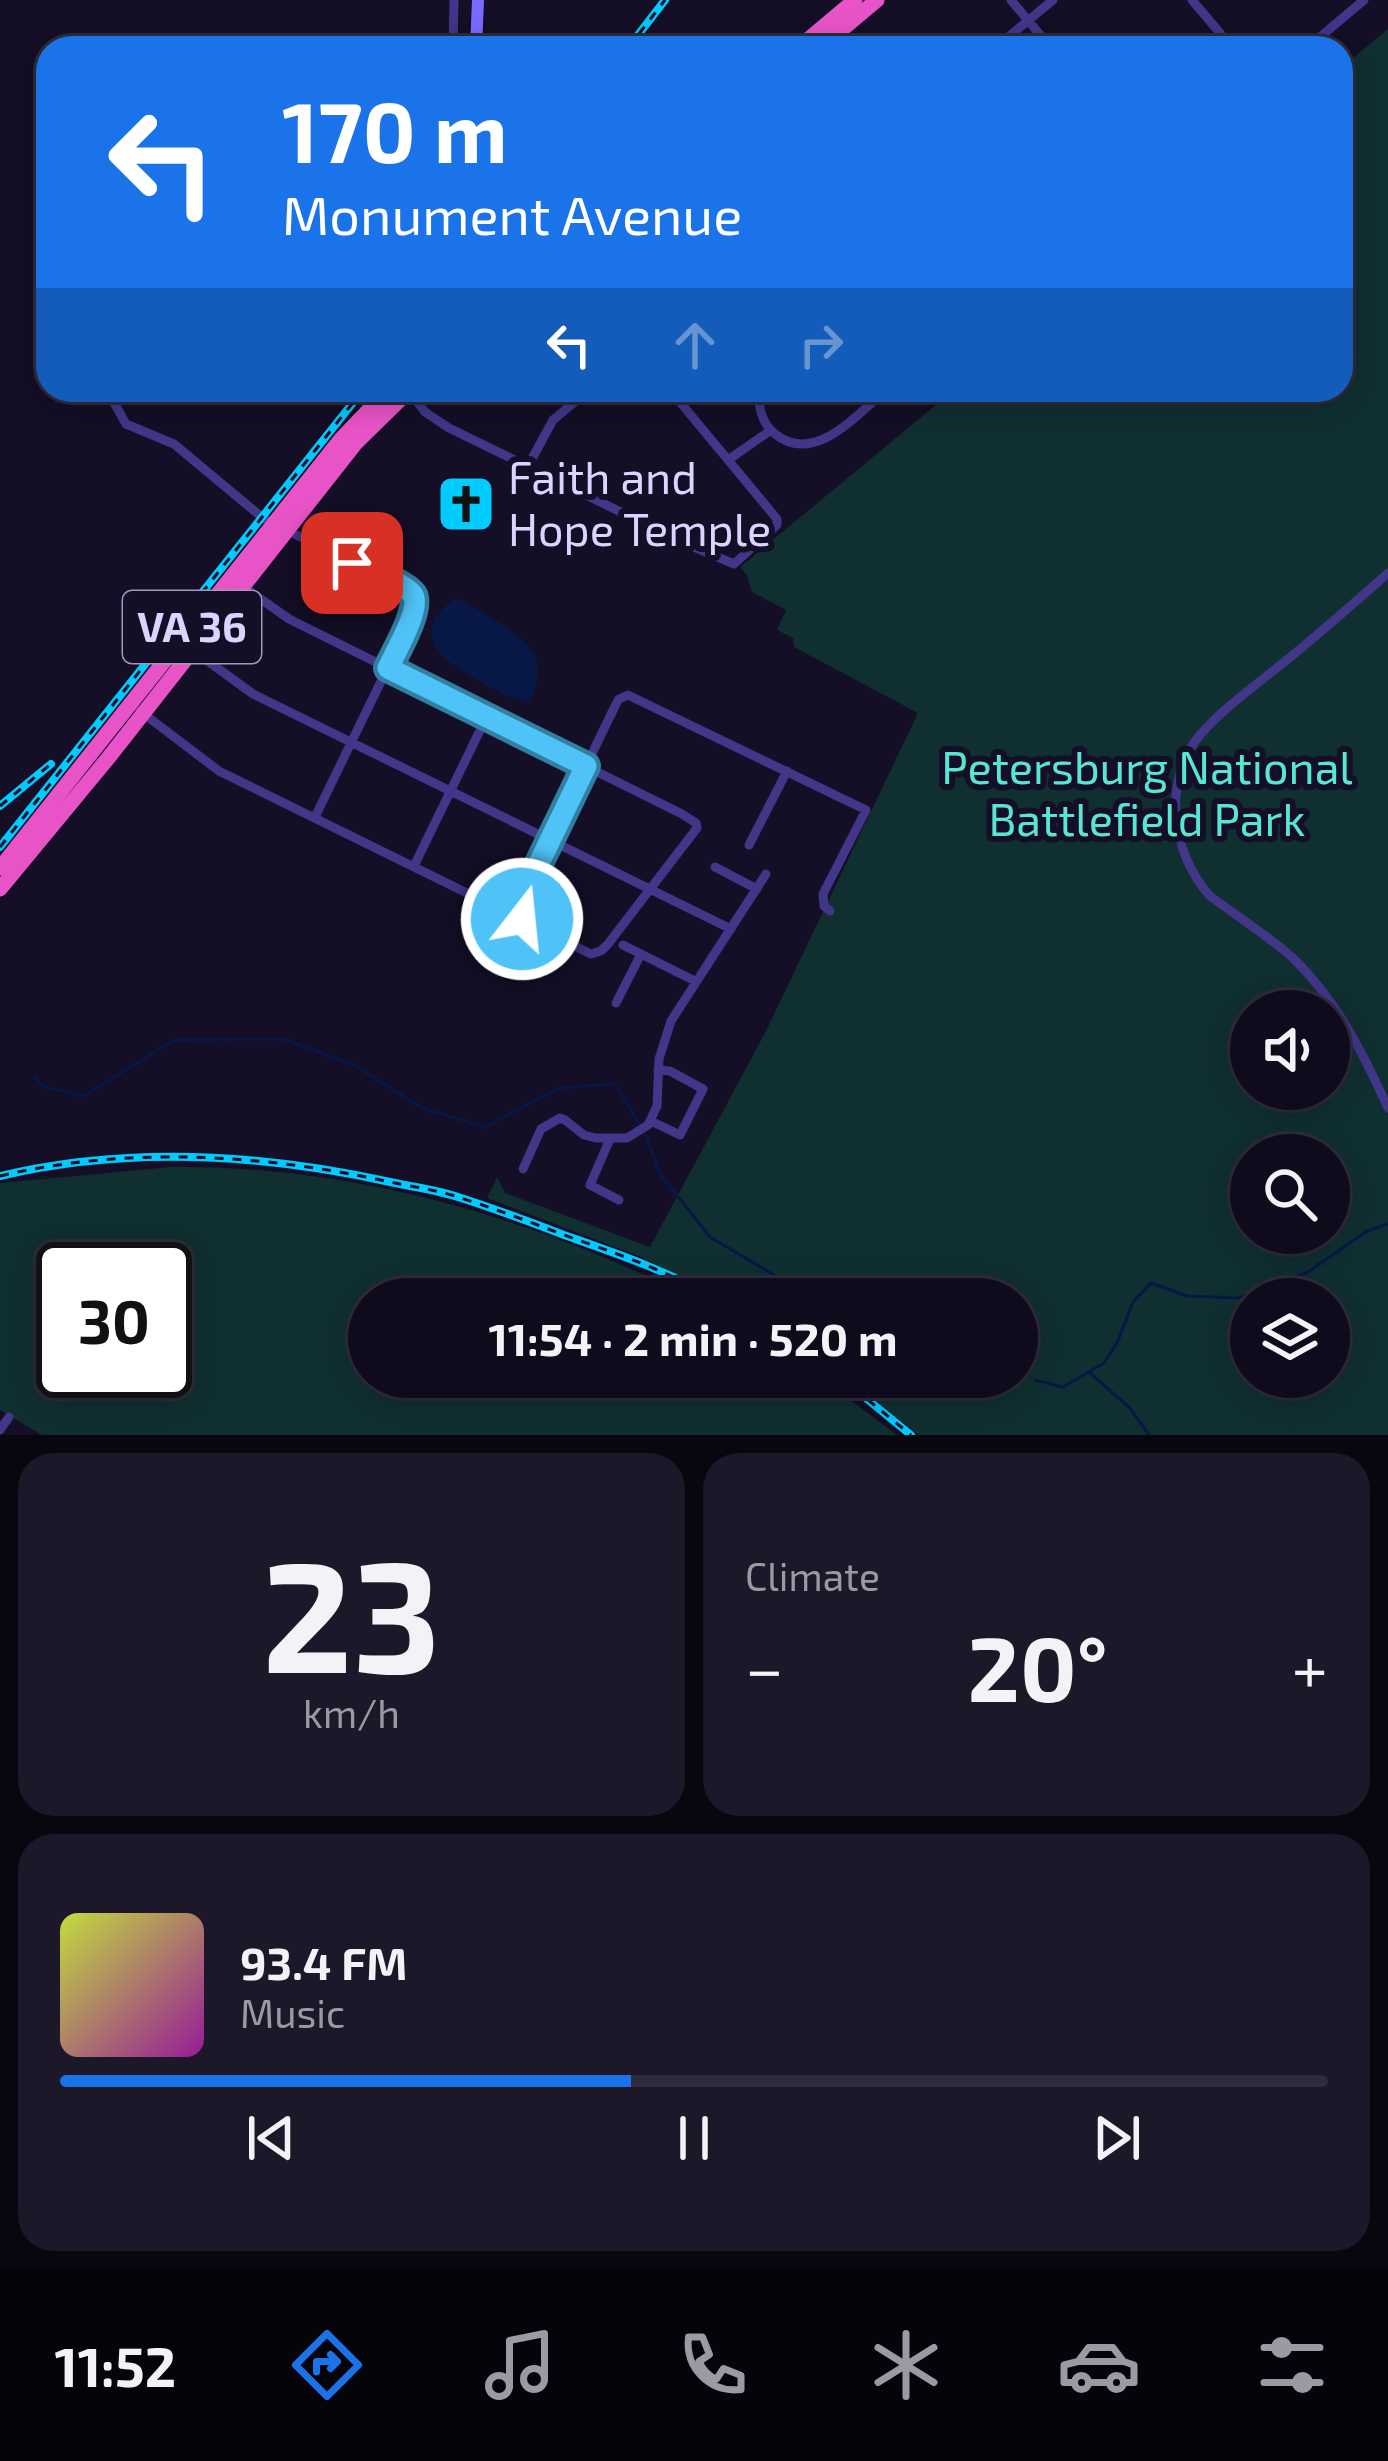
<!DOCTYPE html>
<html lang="en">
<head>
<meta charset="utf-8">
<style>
	:root { --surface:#0f0a1c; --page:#1d1829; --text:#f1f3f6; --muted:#9b9aa3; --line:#2f2b3b; --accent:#1a73e8 }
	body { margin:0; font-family:"Exo 2",sans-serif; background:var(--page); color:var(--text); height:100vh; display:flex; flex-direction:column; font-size:45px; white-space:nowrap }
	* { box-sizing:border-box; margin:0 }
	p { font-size:39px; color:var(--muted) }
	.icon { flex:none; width:66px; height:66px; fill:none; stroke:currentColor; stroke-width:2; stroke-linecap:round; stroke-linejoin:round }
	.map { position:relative; height:1435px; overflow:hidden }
	.side { display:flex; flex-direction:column; gap:18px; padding:18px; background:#08060f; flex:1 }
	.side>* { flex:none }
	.guide { position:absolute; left:36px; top:36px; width:1317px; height:366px; border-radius:36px; box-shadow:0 6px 30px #0003,0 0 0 3px var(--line); background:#1a73e8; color:#fff; overflow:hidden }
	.controls { position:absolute; left:1230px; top:990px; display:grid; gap:24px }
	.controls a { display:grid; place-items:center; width:120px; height:120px; border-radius:50%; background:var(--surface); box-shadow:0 6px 30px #0003,0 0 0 3px var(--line); font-size:60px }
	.speed { position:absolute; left:36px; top:1242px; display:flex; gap:24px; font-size:60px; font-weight:700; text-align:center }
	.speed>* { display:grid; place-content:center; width:156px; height:156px; border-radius:50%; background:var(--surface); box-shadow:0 6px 30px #0003,0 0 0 3px var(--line); line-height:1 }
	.speed .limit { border:6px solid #111; border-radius:18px; background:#fff; color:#111 }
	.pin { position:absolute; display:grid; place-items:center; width:102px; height:102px; color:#fff; margin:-51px; border-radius:24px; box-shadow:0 6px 18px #0006 }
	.me { position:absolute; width:132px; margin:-66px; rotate:16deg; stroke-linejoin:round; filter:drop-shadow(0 0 9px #0008) }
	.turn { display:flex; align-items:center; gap:42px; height:252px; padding:0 48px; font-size:54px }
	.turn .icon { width:156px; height:156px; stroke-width:2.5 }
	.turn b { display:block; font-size:84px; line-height:102px }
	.lanes { display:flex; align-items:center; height:114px; padding:0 48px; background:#0003; justify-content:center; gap:60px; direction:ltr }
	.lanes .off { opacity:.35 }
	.big { font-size:90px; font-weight:700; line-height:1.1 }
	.side .tile { flex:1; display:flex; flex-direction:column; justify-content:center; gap:18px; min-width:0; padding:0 42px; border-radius:36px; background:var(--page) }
	.side .dial { align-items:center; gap:0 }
	.dial b { font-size:156px; line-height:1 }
	.song { display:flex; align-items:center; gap:36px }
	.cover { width:144px; height:144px; border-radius:18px; background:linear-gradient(135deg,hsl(70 70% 55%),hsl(300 70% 35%)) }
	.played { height:12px; border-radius:6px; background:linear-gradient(90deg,var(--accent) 45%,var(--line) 45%) }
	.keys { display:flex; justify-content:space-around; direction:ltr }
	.heat { display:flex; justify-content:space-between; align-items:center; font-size:66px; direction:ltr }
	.side .tiles { flex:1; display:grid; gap:18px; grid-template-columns:1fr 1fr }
	.tile:last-child { grid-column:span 2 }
	.trip { position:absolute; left:348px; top:1278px; width:690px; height:120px; border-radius:60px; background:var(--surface); box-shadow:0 6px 30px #0003,0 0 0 3px var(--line); font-weight:700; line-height:120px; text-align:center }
	.dock { display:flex; height:192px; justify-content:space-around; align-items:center; background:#06040b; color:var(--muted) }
	.dock .icon { width:84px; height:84px }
	.dock .on { color:var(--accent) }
	.dock b { font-size:54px; color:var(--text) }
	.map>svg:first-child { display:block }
</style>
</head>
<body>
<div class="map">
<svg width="1388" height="1435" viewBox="0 0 1388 1435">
	<rect width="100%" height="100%" fill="#140e26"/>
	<path fill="#102f31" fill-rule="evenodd" d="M1388 29V1435H919L846 1377H1017V1299H723L646 1259 487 1198 497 1177 505 1193 650 1247 766 1031 918 713 794 647 793 638 777 630 786 610 752 592 747 575 740 567 954 390H1341V68ZM1251 1011H1329V1089H1251ZM1251 1155H1329V1233H1251ZM1251 1299H1329V1377H1251Z
		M171 1167C353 1165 532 1217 694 1299H369V1377H820L897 1435H42L0 1410V1183ZM63 1269H165V1371H63Z"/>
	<path fill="#071846" d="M456 598C476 608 526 635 535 655 542 671 535 688 530 703 510 699 495 690 477 680 439 659 407 632 456 598Z"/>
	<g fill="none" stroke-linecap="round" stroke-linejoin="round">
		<path stroke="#071846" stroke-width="3" d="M34 1076 44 1087 84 1096 174 1040 284 1039 354 1065 422 1108 485 1127 560 1088 615 1084 639 1123
			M646 1135 660 1174 710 1237 796 1288 821 1299
			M1089 1372 1130 1408 1149 1435
			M1017 1375 1023 1377
			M1035 1380 1063 1387 1104 1363 1117 1343 1133 1302 1151 1283 1187 1296 1238 1298 1308 1272 1367 1231 1388 1224"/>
		<path stroke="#413688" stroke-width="9" d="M1011 0 1051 48
			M1192 0 1220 33 1227 48
			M453 48 454 0
			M995 48 1053 0
			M1307 48 1364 0
			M107 390 126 424 174 444 264 519 408 590C420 603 411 617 405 632L315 817
			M759 390C758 406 761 422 774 433 814 467 857 414 886 390
			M409 391 425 412 449 428 680 541 734 564 777 525V519L670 390
			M728 460 771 430
			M528 466 553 420 589 390
			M1388 573C1354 603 1319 634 1283 663 1256 685 1223 708 1200 735 1161 782 1172 854 1210 896 1238 917 1267 935 1293 958 1337 1001 1363 1053 1388 1108
			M194 651 253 694 731 929
			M140 711 219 771 591 954 601 951 608 944 697 828 696 823 682 814 289 619 241 585
			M749 845 787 771
			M414 866 487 716
			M715 867 757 889
			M514 915 616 704 619 699 628 695 866 810 823 894 824 906 830 911
			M623 945 641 954
			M616 1003 641 954 695 981
			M651 1121 680 1135 703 1089 670 1071 658 1070
			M610 1139 590 1185 619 1200
			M523 1169 541 1129 560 1118 565 1120 584 1135 596 1138H627L648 1125 657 1106 659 1059 671 1021 766 874
			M0 1430 9 1417"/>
		<path stroke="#7c6aff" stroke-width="12" d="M476 48 478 0"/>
		<path stroke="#e854c8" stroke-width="15" d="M798 48 855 0
			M820 48 877 0
			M0 868 341 439 388 390
			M0 889 109 757 355 444 410 390"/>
		<g stroke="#00cbfe" stroke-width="8">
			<path id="rail" d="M628 48 665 0
				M0 806 51 764
				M0 847 363 390
				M0 1176C127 1146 263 1154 390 1182 413 1187 438 1190 461 1198 496 1209 530 1222 564 1235 615 1253 669 1271 715 1299
				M840 1377 911 1435"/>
		</g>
		<use href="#rail" stroke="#140e26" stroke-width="3" stroke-dasharray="9" stroke-linecap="butt"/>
	</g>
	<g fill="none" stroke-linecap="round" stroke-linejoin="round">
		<g stroke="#337fa1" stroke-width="30">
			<path id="route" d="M352 563C366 569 405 583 413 595 421 609 395 653 388 668L586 766 514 915 522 919"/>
		</g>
		<use href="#route" stroke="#4fc3f7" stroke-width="21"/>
	</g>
	<defs>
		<g id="church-square" transform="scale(3)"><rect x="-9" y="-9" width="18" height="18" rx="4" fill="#00cbfe" stroke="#140e26"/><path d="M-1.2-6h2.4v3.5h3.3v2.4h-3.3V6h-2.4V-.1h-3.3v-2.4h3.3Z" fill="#111"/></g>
	</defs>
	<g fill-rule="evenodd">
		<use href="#church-square" x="466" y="504"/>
	</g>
	<g text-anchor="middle" stroke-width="12" stroke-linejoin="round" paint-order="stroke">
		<rect fill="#140e26" stroke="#a098be" stroke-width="3" x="123" y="591" width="138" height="72" rx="9"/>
		<g font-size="42" font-weight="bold" fill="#dcd3ff">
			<text x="192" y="642">VA 36</text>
		</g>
		<g font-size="45" fill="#dcd3ff" stroke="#140e26" text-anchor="start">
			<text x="508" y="494">Faith and<tspan x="508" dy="52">Hope Temple</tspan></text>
		</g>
		<g font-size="45" fill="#57e6d1" stroke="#140e26">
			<text x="1147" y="784">Petersburg National<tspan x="1147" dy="52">Battlefield Park</tspan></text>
		</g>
	</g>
</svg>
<div class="controls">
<a><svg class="icon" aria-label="sound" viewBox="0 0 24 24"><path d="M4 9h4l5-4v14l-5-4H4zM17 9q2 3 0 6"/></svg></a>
<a><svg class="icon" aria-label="search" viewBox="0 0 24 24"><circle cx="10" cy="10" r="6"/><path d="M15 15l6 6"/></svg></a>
<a><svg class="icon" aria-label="layers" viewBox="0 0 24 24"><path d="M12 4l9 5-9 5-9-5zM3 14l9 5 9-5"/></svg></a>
</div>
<div class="speed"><div class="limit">30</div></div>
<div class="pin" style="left:352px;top:563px;background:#d93025"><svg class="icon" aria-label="arrive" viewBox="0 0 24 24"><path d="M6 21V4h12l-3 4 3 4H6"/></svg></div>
<svg class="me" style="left:522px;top:919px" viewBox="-20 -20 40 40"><circle r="17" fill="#4fc3f7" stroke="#fff" stroke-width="3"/><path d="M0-11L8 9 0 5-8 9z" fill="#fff"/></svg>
<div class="trip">11:54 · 2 min · 520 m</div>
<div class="guide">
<div class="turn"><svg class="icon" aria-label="left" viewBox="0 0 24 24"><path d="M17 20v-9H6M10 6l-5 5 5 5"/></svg><div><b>170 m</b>Monument Avenue</div></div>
<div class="lanes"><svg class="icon" aria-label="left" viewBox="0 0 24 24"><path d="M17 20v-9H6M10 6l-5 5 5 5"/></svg><svg class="icon off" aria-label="ahead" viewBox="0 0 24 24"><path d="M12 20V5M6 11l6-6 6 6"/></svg><svg class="icon off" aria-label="right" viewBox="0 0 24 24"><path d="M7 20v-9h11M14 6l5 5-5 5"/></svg></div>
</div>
</div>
<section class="side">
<div class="tiles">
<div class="tile dial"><b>23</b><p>km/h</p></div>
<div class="tile"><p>Climate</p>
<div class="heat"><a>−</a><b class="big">20°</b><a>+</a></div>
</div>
<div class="tile">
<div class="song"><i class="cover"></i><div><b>93.4 FM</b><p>Music</p></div></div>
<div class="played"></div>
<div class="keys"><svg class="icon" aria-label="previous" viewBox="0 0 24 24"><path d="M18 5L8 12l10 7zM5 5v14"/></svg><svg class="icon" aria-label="pause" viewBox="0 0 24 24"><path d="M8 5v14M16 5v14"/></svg><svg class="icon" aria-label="next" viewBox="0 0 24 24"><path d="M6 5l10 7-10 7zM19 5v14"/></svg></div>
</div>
</div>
</section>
<nav class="dock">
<b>11:52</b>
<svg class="icon on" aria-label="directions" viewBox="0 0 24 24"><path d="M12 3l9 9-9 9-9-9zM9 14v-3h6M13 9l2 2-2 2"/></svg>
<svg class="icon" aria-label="music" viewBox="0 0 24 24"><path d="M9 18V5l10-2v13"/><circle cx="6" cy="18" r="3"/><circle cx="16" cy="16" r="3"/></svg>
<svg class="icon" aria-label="phone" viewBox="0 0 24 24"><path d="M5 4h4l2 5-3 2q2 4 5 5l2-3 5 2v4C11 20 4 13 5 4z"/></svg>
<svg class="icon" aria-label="climate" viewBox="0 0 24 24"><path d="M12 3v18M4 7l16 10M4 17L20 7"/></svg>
<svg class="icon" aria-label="car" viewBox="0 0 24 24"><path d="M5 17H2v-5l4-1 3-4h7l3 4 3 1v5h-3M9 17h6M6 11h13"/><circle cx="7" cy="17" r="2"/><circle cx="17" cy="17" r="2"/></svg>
<svg class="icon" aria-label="filters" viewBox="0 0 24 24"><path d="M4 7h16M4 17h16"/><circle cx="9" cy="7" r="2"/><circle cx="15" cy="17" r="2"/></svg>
</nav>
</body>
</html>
